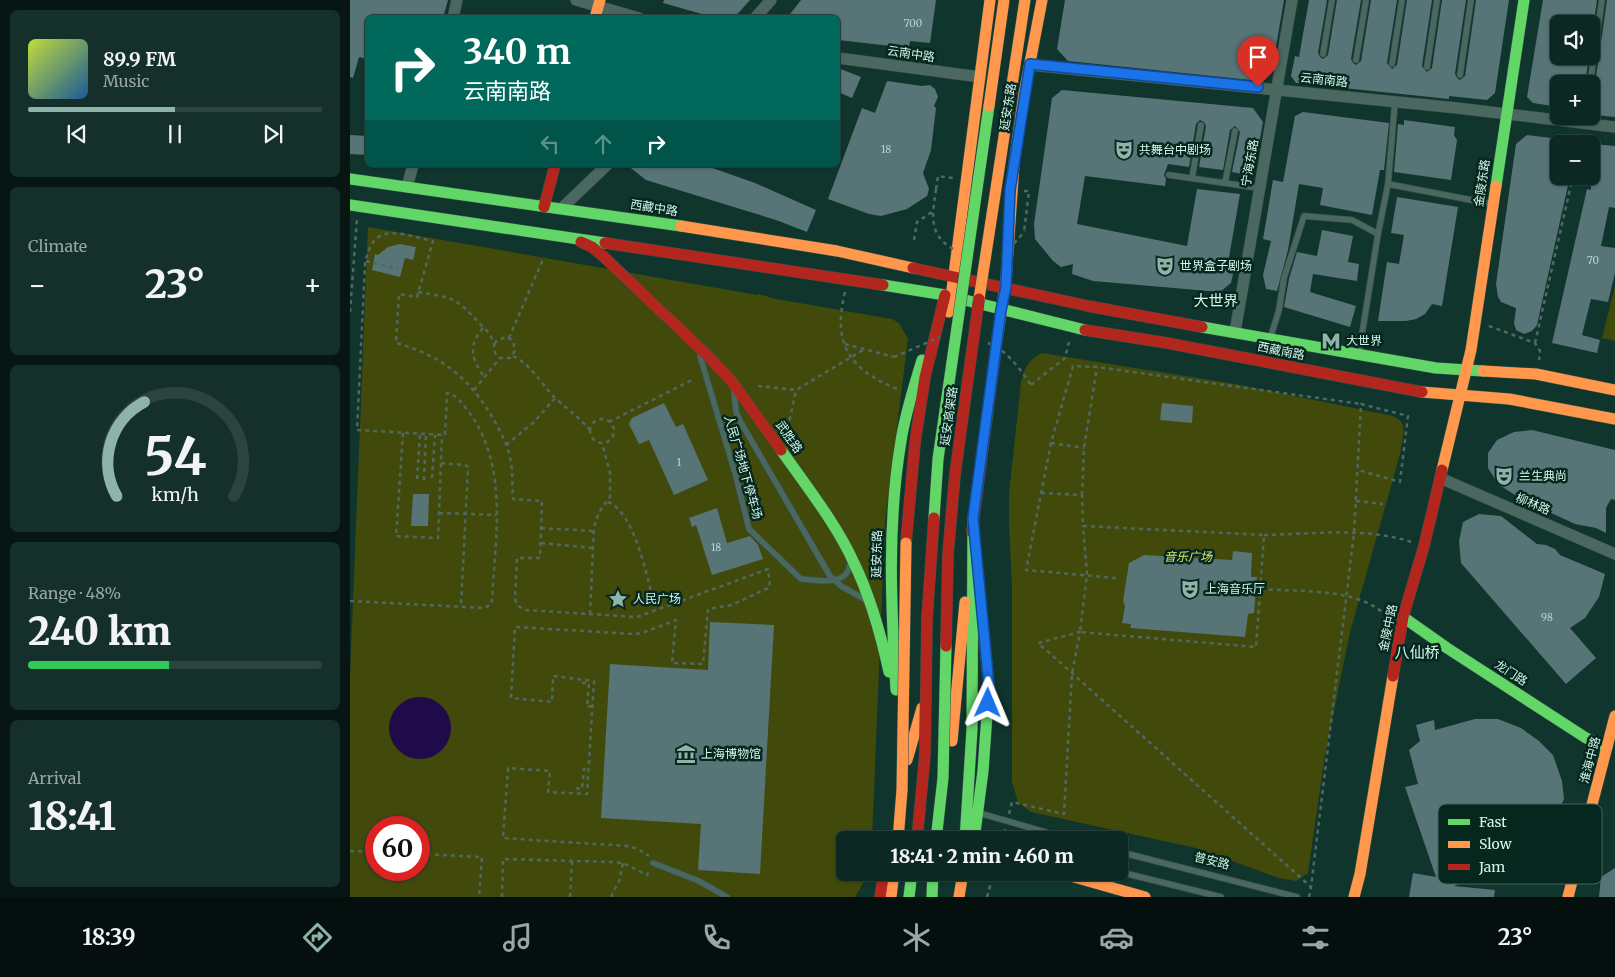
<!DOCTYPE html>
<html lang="en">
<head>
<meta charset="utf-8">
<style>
	:root { --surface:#0c2822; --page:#15302a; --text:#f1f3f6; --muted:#9aa6a5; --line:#2c4440; --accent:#8eb3a8 }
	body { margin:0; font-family:Merriweather,"Noto Sans SC",serif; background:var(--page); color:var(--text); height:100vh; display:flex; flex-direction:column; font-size:19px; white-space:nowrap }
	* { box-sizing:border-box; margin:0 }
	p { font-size:16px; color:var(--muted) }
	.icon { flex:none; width:28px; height:28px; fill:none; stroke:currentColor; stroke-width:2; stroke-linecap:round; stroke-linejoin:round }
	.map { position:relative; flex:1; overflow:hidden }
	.drawer { display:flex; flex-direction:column; gap:10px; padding:10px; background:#071613; width:350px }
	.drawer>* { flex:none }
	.hud { position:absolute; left:15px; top:15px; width:475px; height:152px; border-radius:8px; box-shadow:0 1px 4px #0004,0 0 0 1px var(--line); background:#00695c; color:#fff; overflow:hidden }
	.tools { position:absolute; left:1200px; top:15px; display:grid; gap:10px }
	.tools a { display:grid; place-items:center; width:50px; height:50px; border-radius:8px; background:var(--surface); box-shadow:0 1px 4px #0004,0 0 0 1px var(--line); font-size:25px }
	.speed { position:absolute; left:15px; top:816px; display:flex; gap:10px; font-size:25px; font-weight:700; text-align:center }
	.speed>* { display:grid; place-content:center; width:65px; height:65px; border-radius:50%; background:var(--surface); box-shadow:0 1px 4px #0004,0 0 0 1px var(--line); line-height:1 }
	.speed .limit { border:8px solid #d22; background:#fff; color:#111 }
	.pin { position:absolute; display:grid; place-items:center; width:42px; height:42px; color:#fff; margin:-51px -21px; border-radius:50% 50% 50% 0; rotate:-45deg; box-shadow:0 0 5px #0007 }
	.pin .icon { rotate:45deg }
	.me { position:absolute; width:55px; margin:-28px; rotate:1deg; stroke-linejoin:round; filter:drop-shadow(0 0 4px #0008) }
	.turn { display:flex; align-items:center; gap:18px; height:105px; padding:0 15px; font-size:22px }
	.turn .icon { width:65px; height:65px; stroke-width:2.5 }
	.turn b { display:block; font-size:35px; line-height:42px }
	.lanes { display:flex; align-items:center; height:48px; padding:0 15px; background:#0003; justify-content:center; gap:25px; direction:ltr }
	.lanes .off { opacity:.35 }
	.big { font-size:38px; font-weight:800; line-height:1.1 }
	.drawer .tile { flex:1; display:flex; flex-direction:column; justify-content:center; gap:8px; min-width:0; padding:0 18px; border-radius:8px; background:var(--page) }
	.drawer .dial { align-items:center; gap:0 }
	.dial svg { height:130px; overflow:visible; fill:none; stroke:var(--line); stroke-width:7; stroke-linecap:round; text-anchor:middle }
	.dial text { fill:var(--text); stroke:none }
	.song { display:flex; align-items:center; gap:15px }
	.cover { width:60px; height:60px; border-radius:8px; background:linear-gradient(135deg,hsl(70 70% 55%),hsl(210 70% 35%)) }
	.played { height:5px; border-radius:2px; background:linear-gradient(90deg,var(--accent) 50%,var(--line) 50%) }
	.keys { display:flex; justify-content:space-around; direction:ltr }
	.heat { display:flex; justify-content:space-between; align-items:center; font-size:28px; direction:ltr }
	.charge { height:8px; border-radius:4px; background:linear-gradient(90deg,#34c759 48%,var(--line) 0) }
	.trip { position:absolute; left:486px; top:831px; width:292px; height:50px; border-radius:8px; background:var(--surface); box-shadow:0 1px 4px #0004,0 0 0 1px var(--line); font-weight:800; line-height:50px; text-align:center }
	.menu { display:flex; height:80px; justify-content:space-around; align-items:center; background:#05100e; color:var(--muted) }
	.menu .icon { width:35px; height:35px }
	.menu .on { color:var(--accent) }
	.menu b { font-size:22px; color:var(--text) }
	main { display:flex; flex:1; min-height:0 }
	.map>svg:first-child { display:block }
</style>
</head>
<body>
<main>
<section class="drawer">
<div class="tile">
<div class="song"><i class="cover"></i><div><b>89.9 FM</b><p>Music</p></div></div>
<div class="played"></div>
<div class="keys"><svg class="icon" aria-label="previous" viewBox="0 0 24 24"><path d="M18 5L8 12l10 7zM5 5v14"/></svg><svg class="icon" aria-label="pause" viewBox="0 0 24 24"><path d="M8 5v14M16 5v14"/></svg><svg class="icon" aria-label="next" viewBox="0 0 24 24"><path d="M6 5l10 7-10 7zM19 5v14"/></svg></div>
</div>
<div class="tile"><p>Climate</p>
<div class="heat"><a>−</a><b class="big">23°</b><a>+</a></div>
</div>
<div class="tile dial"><svg viewBox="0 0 100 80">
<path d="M14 69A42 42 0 1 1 86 69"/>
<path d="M14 69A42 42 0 0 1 31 11" stroke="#8eb3a8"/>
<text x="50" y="56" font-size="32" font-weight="700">54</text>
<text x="50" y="72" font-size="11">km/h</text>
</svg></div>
<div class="tile"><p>Range · 48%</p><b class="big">240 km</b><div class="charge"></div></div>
<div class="tile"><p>Arrival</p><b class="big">18:41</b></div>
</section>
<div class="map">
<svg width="1265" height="897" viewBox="0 0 1265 897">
	<rect width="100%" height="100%" fill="#10352d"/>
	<path fill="#424a0b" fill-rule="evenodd" d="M18 227 407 295 409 294 426 299 542 319 549 323 558 339 535 522 522 840H495V872L519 873 505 897H0V677ZM26 828H69V870H26Z
		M1265 286V341L1252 338Z
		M692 353 885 384 1043 416C1060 422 1052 439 1050 454L1000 632 975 755 958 873 946 881 929 878 846 848 681 812 668 802 662 782V586L659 524V494L671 382C675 368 678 360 692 353Z"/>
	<path fill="#200b4a" d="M39 728a31 31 0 1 1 62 0a31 31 0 1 1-62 0Z"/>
	<path fill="#577477" d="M0 0H98L93 18H18V59L9 57 3 78 0 77Z
		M314 0H400L384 18H366L313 3Z
		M451 0H586L580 43 560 41 559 48 488 40V18H437Z
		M715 0H934L922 70 910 81 718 61 707 49Z
		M959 0H977L968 53 970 57 973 59 978 55 987 0H1011L1001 59 1003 63 1006 65 1011 61 1021 0H1047L1037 63 1042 69 1047 65 1057 0H1082L1072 66 1077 72 1082 68 1092 0H1116L1105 74 1107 78 1110 80 1115 76 1126 0H1159L1145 93 1137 100 1099 96V99L946 83 941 76 945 56 949 57Z
		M1193 0H1247L1241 42V24H1209V56H1239L1235 84H1209V107L1183 103 1177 97Z
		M1257 0H1265V117L1245 115 1249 84H1245Z
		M488 68 511 77 502 98 488 92Z
		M537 81 572 86 580 85 585 89 588 97 584 106 586 108 581 150 573 173 579 189 577 196 557 209 531 216 519 214 478 199 512 108 525 113Z
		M712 90 903 108 913 122 903 176 882 172 890 132 885 126 880 130 873 170 849 167 856 126 854 122 850 120 846 124 839 167 818 164 814 175 816 179 815 186 735 176 727 224 837 246 847 189 890 194 878 263 885 264 881 283 870 292 743 281 722 274 723 264 711 267 703 261 685 239 684 224 702 98Z
		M953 112 1039 123 1034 170H1030L1022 215 970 205 973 188 949 184 938 250 927 291 916 289 913 275 921 241 913 239 923 180 933 182 945 116Z
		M1054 120 1105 127 1104 135 1107 140 1101 180 1044 172 1048 124 1054 125Z
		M0 135 18 136V155L0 154Z
		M1177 135 1209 139V176H1220L1187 325 1182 331 1174 334 1166 330 1164 323 1166 308 1151 302 1148 297 1146 284 1166 144Z
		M1244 144 1265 146V208L1259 207 1251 246 1265 248V273L1258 302 1241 299 1232 335 1250 340 1247 353 1202 343 1237 189 1241 190V157Z
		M277 165H354L405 183 466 210 457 232 426 220 296 180Z
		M1047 197 1108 207 1092 306 1082 304 1075 314 1066 319 1056 321H1028L1037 262 1049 264 1054 235 1041 233Z
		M972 230 1003 236 998 262 1009 264 1007 281 963 274 960 292 1006 306 1000 327 934 307 939 279 947 252 967 256Z
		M50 244 66 247 63 260 55 258 50 277 22 270 25 254 28 255 38 247Z
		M314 403 326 427 333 424 358 480 324 495 299 440 289 444 279 424 282 418Z
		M812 403 843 406 842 423 810 420Z
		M1182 430 1265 450V500L1261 499 1256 508V533L1246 528 1225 524 1171 499 1148 484 1138 468V453L1147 440 1164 432Z
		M63 494H79L78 526H61Z
		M367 508 377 543 400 536 408 545 413 559 362 575 346 525 342 527 339 518Z
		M1129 514 1151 516 1187 544 1196 545 1205 549 1210 555 1255 574 1249 597 1235 618 1220 628 1246 658 1216 684 1111 563 1109 541 1113 522Z
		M883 551 902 553 901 577H907L904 613 898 614 895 637 780 628 781 624 772 623 775 606 773 601 779 563 794 555 882 560Z
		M360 622 424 625 410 874 348 870 351 824 251 818 260 664 358 670Z
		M1125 719H1148L1171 728 1189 741 1203 755 1212 781 1214 799 1204 820 1194 836 1180 849 1164 859 1104 886 1145 890 1144 897H1059L1063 873 1086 877 1055 787 1068 784 1059 750 1070 741 1066 725 1084 720 1085 730Z
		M1265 868V897H1249L1251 877Z"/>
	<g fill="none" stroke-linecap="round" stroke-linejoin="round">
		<g stroke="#355149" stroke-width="7">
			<path id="lane" d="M973 54 982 0
				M1006 60 1016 0
				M1042 64 1052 0
				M1077 67 1087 0
				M1110 75 1121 0
				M1240 84 1252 0
				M819 175 909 188
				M842 178 851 125
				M875 183 885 131
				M1038 184 1045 102
				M1028 234 1038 184 1142 204
				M920 339 929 310 934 278 954 216 1002 220 1028 234 1009 353
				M350 356 385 473 399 529 451 579C468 580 497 587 500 564
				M384 392 386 412 390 421 480 576 491 586 514 599
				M629 813 723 840
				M770 852 947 897
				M303 863 349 881 377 897
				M770 872 871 897"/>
		</g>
		<g stroke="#355149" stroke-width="12">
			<path id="street" d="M226 0 289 18
				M103 18 107 0
				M405 18 421 0
				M488 58 630 77
				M680 65 1107 108 1265 127
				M57 187 63 165
				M212 208 257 165
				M885 332 942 0
				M1090 478 1265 554"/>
		</g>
		<g stroke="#355149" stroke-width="12">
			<path id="fast" d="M0 179 331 226
				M1146 186 1174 0
				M0 205 255 243
				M533 285 595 295 735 330
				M852 327 1086 368 1133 371
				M431 450C455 484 487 525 504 563 521 598 531 635 539 672
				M1053 617 1097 648 1236 738 1257 747
				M546 690C541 607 537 524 551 441 555 414 564 387 572 360
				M615 840 622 729 623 518
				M624 840 633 771 639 686 630 595
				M559 897 562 872
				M582 897 583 872"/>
		</g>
		<g stroke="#355149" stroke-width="12">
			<path id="slow" d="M245 18 250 0
				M331 226 487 251 563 268
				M599 312 640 0
				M648 333 656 280 664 164 674 94 692 0
				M1133 371 1186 374 1265 390
				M1072 392 1159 399 1265 419
				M1092 470 1121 350 1146 186
				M602 741 615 602
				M557 760 572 708
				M548 840 552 790
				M718 872 724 877 795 897
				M541 897 544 872
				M609 897 613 872
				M1004 897 1010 874 1043 676
				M1218 897 1265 716"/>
		</g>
		<g stroke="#355149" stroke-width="12">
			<path id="jam" d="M194 207 205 165
				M231 242 242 247 254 257 358 356 383 383 431 450
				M255 243 533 285
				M563 268 738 306 852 327
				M735 330 817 343 1072 392
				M622 532 648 333
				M556 543 565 442 575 377 595 295
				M1043 676 1053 617 1074 546 1092 470
				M530 897 534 872"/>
		</g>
		<path stroke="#4f6862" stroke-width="2.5" stroke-dasharray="4 4" stroke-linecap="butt" d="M1229 144 1231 134
			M586 189 588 176 603 178
			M674 191H679L674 232
			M564 240 567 222 582 212
			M16 261 48 269
			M68 292C102 298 105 296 129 323 134 328 141 334 143 341 146 349 142 353 150 358H160L165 351 163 341 157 337 147 340 144 345
			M495 292C482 344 499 369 547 389
			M0 312 7 219
			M1139 326 1185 343 1190 351 1189 360
			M133 328C117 347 122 360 135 378
			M159 338 194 257
			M1185 343 1223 176
			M495 344 544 357
			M163 356C183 366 190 383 205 398 217 409 230 418 240 430
			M681 385 715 358 719 342
			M408 386 446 390 513 350
			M124 390 150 358
			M240 431a12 12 0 1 1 24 0a12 12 0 1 1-24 0Z
			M259 422 344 379
			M438 428 446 390
			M53 433 46 536 88 538 92 435
			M701 443 734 448
			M156 445 184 422 205 398
			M91 463 115 465 118 467 111 606
			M82 478 85 435
			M67 479 70 434
			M74 480 76 434
			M691 493 732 495 733 526
			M732 495 734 448 747 367
			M1006 501 1033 504
			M258 502C285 512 299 583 305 610
			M89 513 146 515
			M733 526 914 535 906 647 730 632 737 574Z
			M191 528 243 531
			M914 535C960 534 1018 527 1061 542
			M191 543 242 548
			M766 578 676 570 701 443 723 366 747 367 1011 404
			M911 589C948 592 1012 587 1038 618
			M0 601 135 608 141 604 142 601C145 537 159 467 119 412 112 404 108 395 97 393L95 435 7 430 15 264C23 220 49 234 83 241L67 297 49 294 46 343C90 355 117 376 141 415 148 427 155 439 159 453 163 467 162 484 163 499L192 501 190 558H167L165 599 167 605 175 610 287 617 418 569 420 587 382 605 358 609 353 664 322 663 326 620 292 633 284 634 165 627 161 698 202 702 203 676 244 681 237 794 198 792 200 771 158 768 153 838 278 846 288 849 299 856
			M240 614 244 527 249 512 260 497V473L252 443
			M232 683H239L237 707 242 706
			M226 788 232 789 234 769H239
			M659 814 662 802 714 814 722 673 730 632 688 643 722 673 961 887 1004 533 1011 404 1058 416 1050 482 1008 470
			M653 840 655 829
			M0 851 26 852
			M69 854 132 857 129 897
			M152 897 153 859 263 862 273 863 297 875 300 870
			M220 897 222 861
			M261 897 269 881 273 863
			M637 897 644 872
			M959 897 961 887"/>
		<use href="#lane" stroke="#4a6860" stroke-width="5.5"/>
		<use href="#street" stroke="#4a6860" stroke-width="11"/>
		<use href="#fast" stroke="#63d668" stroke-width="11"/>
		<use href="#slow" stroke="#ff974d" stroke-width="11"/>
		<use href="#jam" stroke="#b3261e" stroke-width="11"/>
		<g stroke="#355149" stroke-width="12" stroke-linecap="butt">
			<path id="fast-bridge" d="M584 518 588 459 639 106
				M586 840 593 778 596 646"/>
		</g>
		<g stroke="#355149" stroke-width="12" stroke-linecap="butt">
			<path id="slow-bridge" d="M639 106 654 0
				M629 299 675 0
				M552 790 556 543"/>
		</g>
		<g stroke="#355149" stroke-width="12" stroke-linecap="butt">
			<path id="jam-bridge" d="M596 646 598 554 605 474 629 299
				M567 840 575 754 577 619 584 518"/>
		</g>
		<path stroke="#4f6862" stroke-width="2.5" stroke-dasharray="4 4" stroke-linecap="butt" d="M586 189C583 213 577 234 603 249
			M652 254 662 246 675 231
			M638 343C657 350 670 369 681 385
			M544 357 590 337"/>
		<use href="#fast-bridge" stroke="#63d668" stroke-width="11"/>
		<use href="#slow-bridge" stroke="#ff974d" stroke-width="11"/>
		<use href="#jam-bridge" stroke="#b3261e" stroke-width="11"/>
	</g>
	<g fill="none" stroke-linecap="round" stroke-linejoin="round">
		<g stroke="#114b97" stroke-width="12">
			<path id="route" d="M638 703 639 686 623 518 651 310 656 287 660 190 680 64 908 87"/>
		</g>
		<use href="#route" stroke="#1a73e8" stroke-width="9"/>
	</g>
	<defs>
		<g id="theatre-bare" transform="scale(1.5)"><path d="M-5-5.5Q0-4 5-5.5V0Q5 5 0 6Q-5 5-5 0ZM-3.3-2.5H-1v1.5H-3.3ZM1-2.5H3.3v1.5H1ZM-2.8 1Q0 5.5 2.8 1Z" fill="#8eb3a8" stroke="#06271e" stroke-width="2.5" paint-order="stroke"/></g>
		<g id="metro-bare" transform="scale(1.5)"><path d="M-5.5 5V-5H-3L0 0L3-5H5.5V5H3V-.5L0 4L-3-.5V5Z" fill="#8eb3a8" stroke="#06271e" stroke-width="2.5" paint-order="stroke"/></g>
		<g id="sight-bare" transform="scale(1.5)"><path d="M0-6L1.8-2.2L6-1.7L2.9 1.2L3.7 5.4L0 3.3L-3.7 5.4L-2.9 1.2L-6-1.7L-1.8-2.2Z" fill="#8eb3a8" stroke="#06271e" stroke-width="2.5" paint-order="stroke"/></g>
		<g id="museum-bare" transform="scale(1.5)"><path d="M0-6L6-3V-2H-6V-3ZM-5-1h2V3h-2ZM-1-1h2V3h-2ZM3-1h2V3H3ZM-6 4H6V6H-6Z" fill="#8eb3a8" stroke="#06271e" stroke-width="2.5" paint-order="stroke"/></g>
	</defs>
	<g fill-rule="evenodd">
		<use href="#theatre-bare" x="774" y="150"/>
		<use href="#theatre-bare" x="815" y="266"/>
		<use href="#metro-bare" x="981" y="341"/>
		<use href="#theatre-bare" x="1154" y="476"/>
		<use href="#theatre-bare" x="840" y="589"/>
		<use href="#sight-bare" x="268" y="599"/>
		<use href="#museum-bare" x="336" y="754"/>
	</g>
	<g text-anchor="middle" stroke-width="5" stroke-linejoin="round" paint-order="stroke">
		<g font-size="10" fill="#b3d6cd">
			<text x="563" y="27">700</text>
			<text x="536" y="153">18</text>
			<text x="1243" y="264">70</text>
			<text x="329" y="466">1</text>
			<text x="366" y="551">18</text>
			<text x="1197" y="621">98</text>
		</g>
		<g font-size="12" fill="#d2f7ea" stroke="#06271e">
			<text transform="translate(561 54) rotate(8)" y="4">云南中路</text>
			<text transform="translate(974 80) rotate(6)" y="4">云南南路</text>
			<text transform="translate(658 107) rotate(-81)" y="4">延安东路</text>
			<text transform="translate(900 163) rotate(-80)" y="4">宁海东路</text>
			<text transform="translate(1132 183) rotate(-82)" y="4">金陵东路</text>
			<text transform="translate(304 208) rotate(9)" y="4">西藏中路</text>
			<text transform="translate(931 351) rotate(11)" y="4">西藏南路</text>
			<text transform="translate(599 416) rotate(-82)" y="4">延安高架路</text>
			<text transform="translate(439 437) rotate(55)" y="4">武胜路</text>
			<text transform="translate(393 467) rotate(74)" y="4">人民广场地下停车场</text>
			<text transform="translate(1183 504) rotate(23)" y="4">柳林路</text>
			<text transform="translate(527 554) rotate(-89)" y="4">延安东路</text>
			<text transform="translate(1038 628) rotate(-78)" y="4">金陵中路</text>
			<text transform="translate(1161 673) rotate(33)" y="4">龙门路</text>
			<text transform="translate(1240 760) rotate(-75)" y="4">淮海中路</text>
			<text transform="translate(862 861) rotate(14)" y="4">普安路</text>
		</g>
		<g font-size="12" fill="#d2f7ea" stroke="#06271e" text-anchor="start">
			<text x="789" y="154">共舞台中剧场</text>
			<text x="830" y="270">世界盒子剧场</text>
			<text x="996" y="345">大世界</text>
			<text x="1169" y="480">兰生典尚</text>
			<text x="855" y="593">上海音乐厅</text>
			<text x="283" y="603">人民广场</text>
			<text x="351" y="758">上海博物馆</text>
		</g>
		<g font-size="12" font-style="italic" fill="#dbe36a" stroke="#06271e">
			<text x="838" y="561">音乐广场</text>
		</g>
		<g font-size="15" fill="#d2f7ea" stroke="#06271e">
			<text x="866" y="306">大世界</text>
			<text x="1067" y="658">八仙桥</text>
		</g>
	</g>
	<rect x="1088" y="804" width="164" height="80" rx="8" fill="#06271e" stroke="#43655b" stroke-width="1"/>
	<rect x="1098" y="819" width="22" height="6" fill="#63d668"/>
	<rect x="1098" y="841" width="22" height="7" fill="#ff974d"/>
	<rect x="1098" y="864" width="22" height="6" fill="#b3261e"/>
	<g font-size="14" fill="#d2f7ea">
		<text x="1129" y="827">Fast</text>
		<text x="1129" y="849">Slow</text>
		<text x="1129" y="872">Jam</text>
	</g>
</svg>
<div class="tools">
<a><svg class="icon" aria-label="sound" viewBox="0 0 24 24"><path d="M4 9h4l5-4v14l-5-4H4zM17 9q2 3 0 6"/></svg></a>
<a>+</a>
<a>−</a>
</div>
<div class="speed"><div class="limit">60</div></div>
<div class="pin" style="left:908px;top:87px;background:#d93025"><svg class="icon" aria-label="arrive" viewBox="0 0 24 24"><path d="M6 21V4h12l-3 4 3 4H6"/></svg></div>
<svg class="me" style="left:638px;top:703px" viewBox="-20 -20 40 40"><path d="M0-17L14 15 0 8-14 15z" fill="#1a73e8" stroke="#fff" stroke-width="4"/></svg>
<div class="trip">18:41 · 2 min · 460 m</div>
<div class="hud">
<div class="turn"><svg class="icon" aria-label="right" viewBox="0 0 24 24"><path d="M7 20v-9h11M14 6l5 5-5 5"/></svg><div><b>340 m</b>云南南路</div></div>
<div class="lanes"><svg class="icon off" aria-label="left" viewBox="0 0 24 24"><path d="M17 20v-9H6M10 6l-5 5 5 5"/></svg><svg class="icon off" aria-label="ahead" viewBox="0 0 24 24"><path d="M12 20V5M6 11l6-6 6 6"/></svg><svg class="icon" aria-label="right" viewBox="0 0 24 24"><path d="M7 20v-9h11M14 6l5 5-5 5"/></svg></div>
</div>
</div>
</main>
<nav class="menu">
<b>18:39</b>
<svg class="icon on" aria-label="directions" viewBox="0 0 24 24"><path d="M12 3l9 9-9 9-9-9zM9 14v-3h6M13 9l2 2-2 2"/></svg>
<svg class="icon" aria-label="music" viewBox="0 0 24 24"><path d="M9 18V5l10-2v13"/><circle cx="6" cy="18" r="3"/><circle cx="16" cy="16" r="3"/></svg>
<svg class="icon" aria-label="phone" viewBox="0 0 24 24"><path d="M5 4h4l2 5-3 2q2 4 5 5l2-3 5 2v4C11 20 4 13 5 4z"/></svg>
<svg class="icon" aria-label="climate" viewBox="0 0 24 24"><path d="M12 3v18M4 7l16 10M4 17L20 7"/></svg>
<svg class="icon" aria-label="car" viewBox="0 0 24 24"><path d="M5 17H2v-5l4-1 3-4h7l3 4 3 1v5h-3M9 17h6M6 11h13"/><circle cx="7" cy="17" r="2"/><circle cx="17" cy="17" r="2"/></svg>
<svg class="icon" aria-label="filters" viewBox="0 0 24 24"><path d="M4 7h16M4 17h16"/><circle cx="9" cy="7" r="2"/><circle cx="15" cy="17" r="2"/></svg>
<b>23°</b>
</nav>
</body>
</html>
